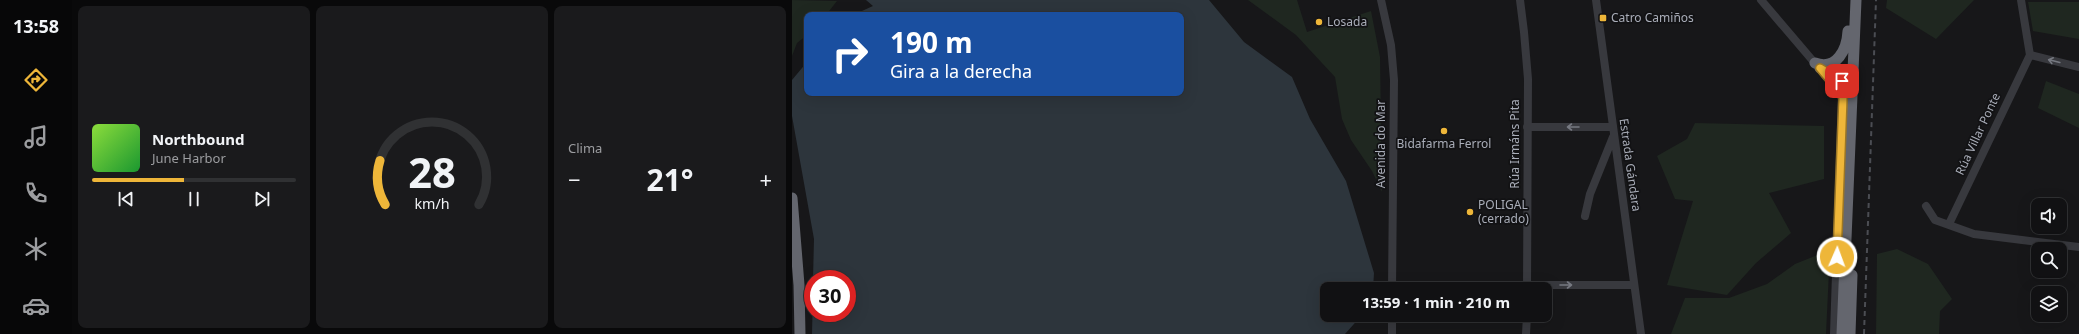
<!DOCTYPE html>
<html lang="es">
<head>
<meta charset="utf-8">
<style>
	:root { --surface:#111113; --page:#1a1a1c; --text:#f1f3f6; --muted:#9c9da0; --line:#303133; --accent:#eeb639 }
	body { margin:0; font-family:"Noto Sans",sans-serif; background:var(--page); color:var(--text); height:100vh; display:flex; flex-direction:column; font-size:15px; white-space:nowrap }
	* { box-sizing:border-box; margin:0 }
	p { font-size:13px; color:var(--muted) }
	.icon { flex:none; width:22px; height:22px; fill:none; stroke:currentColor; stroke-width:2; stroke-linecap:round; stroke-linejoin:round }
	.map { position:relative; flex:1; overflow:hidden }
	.panel { display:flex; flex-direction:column; gap:6px; padding:6px; background:#09090a; width:720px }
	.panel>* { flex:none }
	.top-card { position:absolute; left:12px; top:12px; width:380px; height:84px; border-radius:8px; box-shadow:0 4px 16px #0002,0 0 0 1px var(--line); background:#1a4fa0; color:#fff; overflow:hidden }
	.controls { position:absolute; left:1239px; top:198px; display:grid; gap:8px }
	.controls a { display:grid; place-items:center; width:36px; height:36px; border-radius:8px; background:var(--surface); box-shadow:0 4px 16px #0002,0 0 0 1px var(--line); font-size:20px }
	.speed { position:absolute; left:12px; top:270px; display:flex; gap:8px; font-size:20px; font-weight:700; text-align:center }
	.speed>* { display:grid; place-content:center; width:52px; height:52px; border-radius:50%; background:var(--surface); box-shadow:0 4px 16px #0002,0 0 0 1px var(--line); line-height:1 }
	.speed .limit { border:6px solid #d22; background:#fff; color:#111 }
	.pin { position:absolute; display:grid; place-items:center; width:34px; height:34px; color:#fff; margin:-17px; border-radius:8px; box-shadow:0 2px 6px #0006 }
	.me { position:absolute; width:44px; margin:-22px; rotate:2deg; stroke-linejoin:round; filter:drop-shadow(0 0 3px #0008) }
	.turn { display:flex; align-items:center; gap:14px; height:84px; padding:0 20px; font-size:18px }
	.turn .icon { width:52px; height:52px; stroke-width:2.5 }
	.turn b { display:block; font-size:28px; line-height:34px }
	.big { font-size:30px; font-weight:700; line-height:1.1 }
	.panel .tile { flex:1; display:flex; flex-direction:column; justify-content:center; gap:6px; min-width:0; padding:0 14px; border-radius:8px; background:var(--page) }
	.panel .dial { align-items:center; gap:0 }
	.dial svg { height:104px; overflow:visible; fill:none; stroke:var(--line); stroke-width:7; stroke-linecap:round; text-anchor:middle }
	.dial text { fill:var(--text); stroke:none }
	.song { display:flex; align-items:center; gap:12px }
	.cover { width:48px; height:48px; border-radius:6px; background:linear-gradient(135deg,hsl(90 70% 55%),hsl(130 70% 35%)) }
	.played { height:4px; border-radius:2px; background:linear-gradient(90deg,var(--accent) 45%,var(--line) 45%) }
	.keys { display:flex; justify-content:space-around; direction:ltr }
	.heat { display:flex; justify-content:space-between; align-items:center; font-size:22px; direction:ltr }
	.panel .tiles { flex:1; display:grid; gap:6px; grid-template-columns:repeat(3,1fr) }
	.trip { position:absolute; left:528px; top:282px; width:232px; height:40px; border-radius:8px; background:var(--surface); box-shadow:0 4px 16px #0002,0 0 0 1px var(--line); font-weight:700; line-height:40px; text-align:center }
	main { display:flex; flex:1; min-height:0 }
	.tab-bar { display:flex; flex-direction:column; width:72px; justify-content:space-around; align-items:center; background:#070708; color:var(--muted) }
	.tab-bar .icon { width:28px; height:28px }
	.tab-bar .current { color:var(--accent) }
	.tab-bar b { font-size:18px; color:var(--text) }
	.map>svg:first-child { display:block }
</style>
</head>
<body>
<main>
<nav class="tab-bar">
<b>13:58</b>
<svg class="icon current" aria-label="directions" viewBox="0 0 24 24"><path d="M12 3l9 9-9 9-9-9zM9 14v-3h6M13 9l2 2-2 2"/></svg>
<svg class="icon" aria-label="music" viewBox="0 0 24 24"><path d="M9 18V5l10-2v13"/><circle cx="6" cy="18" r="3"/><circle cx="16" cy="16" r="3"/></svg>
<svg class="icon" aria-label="phone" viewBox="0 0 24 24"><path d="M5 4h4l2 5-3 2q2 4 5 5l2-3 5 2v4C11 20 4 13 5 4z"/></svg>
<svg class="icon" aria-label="climate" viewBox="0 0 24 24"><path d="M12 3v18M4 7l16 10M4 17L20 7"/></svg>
<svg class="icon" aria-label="car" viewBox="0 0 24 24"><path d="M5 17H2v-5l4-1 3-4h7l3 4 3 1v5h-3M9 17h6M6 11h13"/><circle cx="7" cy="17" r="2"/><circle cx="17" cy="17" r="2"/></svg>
</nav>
<section class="panel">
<div class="tiles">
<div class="tile">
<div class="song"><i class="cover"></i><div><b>Northbound</b><p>June Harbor</p></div></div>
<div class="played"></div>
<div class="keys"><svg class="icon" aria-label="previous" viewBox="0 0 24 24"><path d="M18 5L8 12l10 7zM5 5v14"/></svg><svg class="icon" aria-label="pause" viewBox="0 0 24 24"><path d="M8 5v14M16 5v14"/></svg><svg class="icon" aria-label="next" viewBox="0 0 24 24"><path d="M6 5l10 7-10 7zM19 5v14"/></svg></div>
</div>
<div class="tile dial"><svg viewBox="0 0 100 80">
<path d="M14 69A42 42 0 1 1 86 69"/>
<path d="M14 69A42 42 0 0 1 10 35" stroke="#eeb639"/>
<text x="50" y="56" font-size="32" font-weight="700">28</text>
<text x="50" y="72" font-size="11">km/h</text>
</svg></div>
<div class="tile"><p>Clima</p>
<div class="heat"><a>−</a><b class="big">21°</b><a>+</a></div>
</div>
</div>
</section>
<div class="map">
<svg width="1287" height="334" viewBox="0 0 1287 334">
	<rect width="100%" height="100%" fill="#171719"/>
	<path fill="#1f2720" d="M0 0 45 1 34 15H15V35L5 43 0 56Z
		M456 0H505L515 32 579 11 588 57 590 192 580 171 559 140 550 119 543 77 504 35Z
		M1095 0H1182L1144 39 1094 8Z
		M1236 2H1287V39L1241 31Z
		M1254 81 1287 94V128L1246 108Z
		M903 123 1032 126V179L977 193 999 233 964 263 935 295 875 285 901 201 883 199 865 156 895 139Z
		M1105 249 1136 264 1160 299 1148 311 1147 334H1084L1085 254Z
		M1038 250 1034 334H879L893 298H937L975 284 1003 264Z"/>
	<path fill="#2d353c" d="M74 0H417L452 42 500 77 518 119 554 181 582 273 581 289H535V315H570L553 334H20L21 291V313H55V279H21L22 239 0 116V80L15 62V93H389V15H61L81 6Z"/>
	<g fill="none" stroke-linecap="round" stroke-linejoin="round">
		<path stroke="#38393e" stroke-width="8" d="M589 0 599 45 602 80 600 289
			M728 0 732 32 736 79 735 289
			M804 0 849 334
			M969 0 1050 95 1042 334
			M1229 0 1238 55
			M1238 55 1287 67
			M735 127H820
			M1134 206 1143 220 1182 234 1287 247
			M793 216 798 194 821 137
			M1157 224 1238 55
			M735 285H842
			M600 334V315
			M734 334 735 315"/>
		<path stroke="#64666e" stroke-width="11" d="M1023 63C1045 71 1055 49 1056 31
			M1028 68C1039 72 1056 80 1059 92
			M0 198 7 285 8 334
			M1050 334 1064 0
			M1058 334 1060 275"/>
		<path stroke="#4b4d53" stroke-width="2" stroke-dasharray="5 4" stroke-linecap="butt" d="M1072 334 1084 0"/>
	</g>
	<defs><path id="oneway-shaft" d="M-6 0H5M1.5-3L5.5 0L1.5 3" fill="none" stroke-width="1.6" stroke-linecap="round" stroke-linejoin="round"/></defs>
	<g stroke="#767981">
		<use href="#oneway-shaft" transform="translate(1262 61) rotate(-166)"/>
		<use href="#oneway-shaft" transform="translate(781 127) rotate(180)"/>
		<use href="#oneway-shaft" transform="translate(774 285)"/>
	</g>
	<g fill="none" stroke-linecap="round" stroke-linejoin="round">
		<g stroke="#9b7625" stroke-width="10">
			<path id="route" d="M1045 257 1051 98 1048 92 1028 68 1050 81"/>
		</g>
		<use href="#route" stroke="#eeb639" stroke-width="7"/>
	</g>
	<g fill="#eeb639" stroke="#121214" stroke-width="1.5">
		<rect x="807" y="14" width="8" height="8" rx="2"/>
		<circle cx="527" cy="22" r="4"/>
		<circle cx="652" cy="131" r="4"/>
		<circle cx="678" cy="212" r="4"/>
	</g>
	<g text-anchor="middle" stroke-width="3.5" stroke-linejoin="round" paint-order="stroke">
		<g font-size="12" fill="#a9adb8" stroke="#121214" text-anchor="start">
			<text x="819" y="22">Catro Camiños</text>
			<text x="535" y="26">Losada</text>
			<text x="652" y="148" text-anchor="middle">Bidafarma Ferrol</text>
			<text x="686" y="209">POLIGAL<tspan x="686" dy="14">(cerrado)</tspan></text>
		</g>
		<g font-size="12" fill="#a9adb8" stroke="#121214">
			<text transform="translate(1186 134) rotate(-65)" y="4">Rúa Villar Ponte</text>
			<text transform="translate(589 144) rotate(-90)" y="4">Avenida do Mar</text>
			<text transform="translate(723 144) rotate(-90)" y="4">Rúa Irmáns Pita</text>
			<text transform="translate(838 165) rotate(82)" y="4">Estrada Gándara</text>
		</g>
	</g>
</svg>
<div class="controls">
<a><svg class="icon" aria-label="sound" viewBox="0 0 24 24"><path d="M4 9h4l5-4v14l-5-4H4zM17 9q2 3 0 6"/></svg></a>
<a><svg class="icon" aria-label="search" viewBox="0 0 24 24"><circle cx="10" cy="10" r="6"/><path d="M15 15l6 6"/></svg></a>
<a><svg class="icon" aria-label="layers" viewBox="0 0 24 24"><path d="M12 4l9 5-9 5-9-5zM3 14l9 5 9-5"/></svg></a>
</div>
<div class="speed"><div class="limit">30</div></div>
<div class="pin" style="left:1050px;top:81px;background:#d93025"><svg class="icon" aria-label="arrive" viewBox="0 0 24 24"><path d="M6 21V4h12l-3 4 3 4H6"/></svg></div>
<svg class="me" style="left:1045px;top:257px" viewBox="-20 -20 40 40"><circle r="17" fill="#eeb639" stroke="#fff" stroke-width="3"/><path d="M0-11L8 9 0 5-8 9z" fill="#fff"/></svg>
<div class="trip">13:59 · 1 min · 210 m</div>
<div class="top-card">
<div class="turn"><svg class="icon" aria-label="right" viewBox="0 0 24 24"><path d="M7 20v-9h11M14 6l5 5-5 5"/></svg><div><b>190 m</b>Gira a la derecha</div></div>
</div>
</div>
</main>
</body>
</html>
